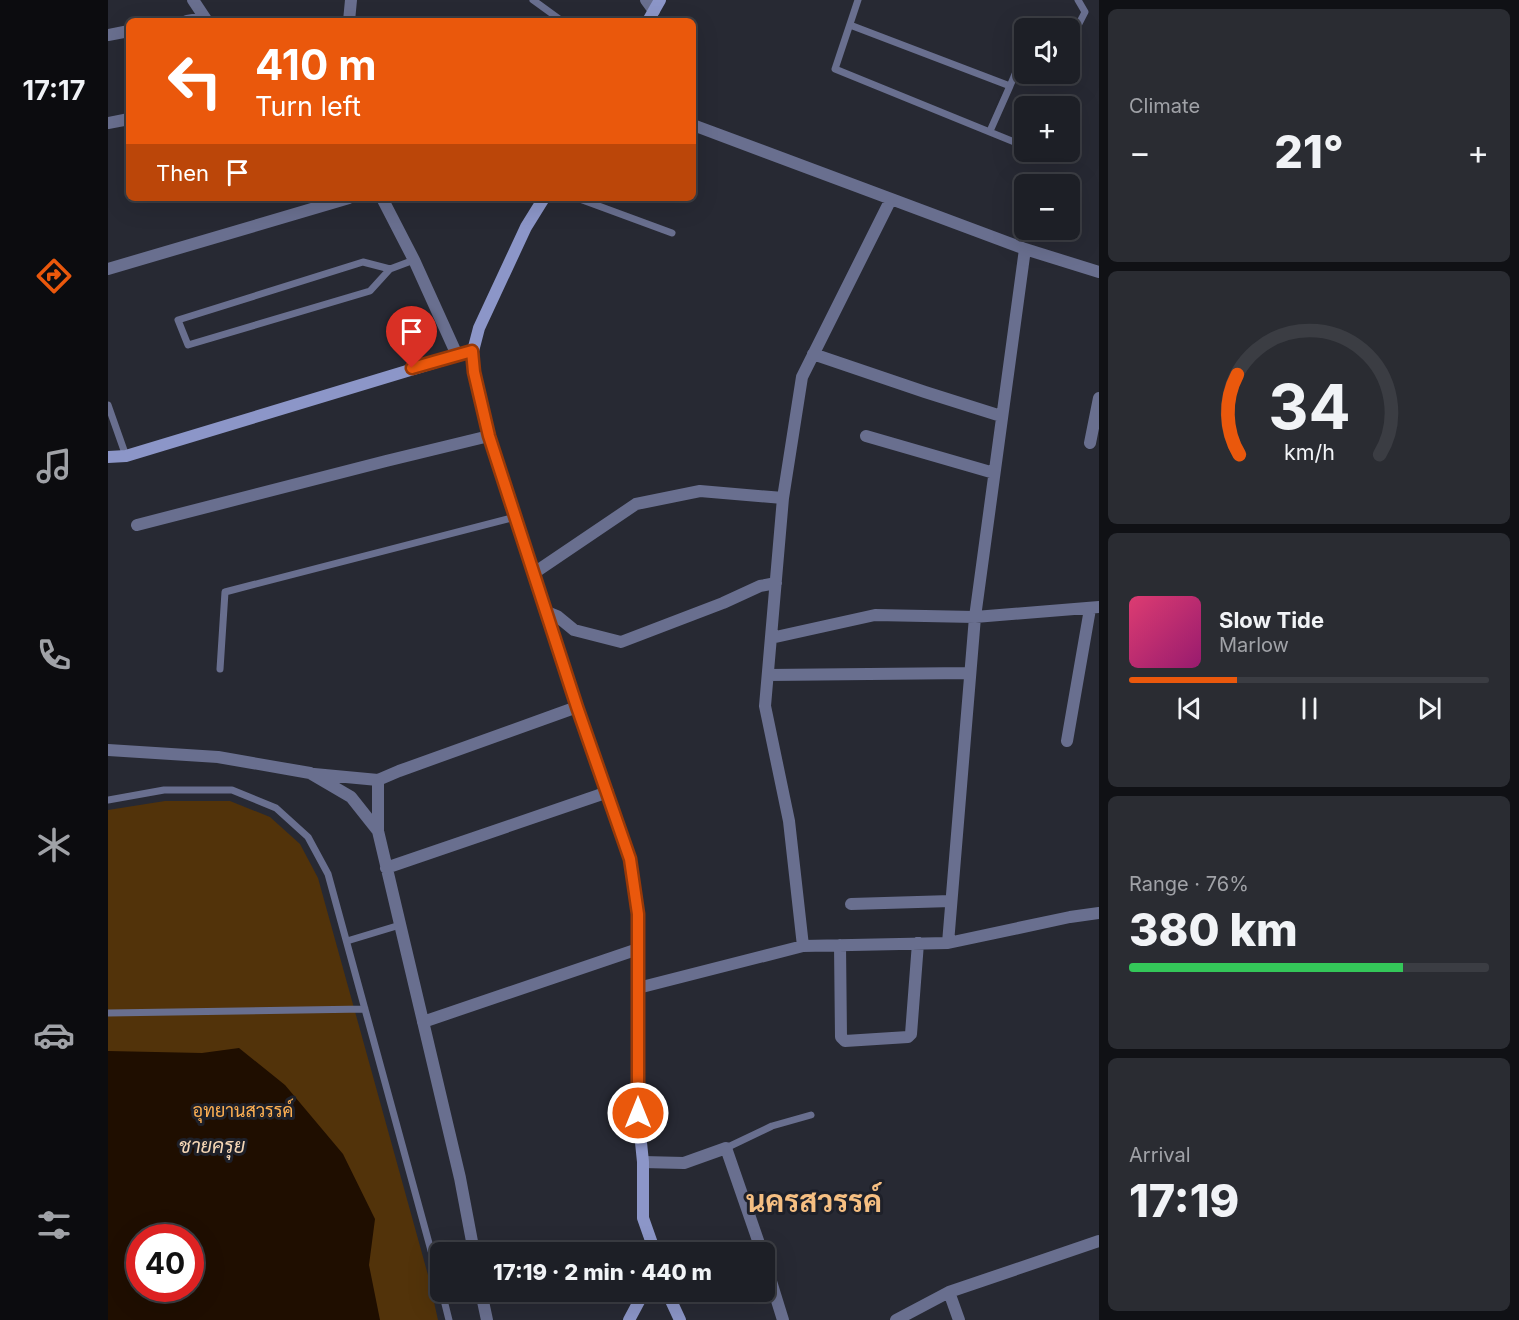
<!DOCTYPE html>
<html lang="en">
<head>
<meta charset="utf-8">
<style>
	:root { --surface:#1d1f26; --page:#2a2c32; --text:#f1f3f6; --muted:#a0a2a7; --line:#3b3d43; --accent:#ea580c }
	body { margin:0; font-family:Inter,Sarabun,sans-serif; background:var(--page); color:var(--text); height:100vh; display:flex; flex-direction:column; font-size:22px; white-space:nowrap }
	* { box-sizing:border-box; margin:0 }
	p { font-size:20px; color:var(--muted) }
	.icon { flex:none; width:33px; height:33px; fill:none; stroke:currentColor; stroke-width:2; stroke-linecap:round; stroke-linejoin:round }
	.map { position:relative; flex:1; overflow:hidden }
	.details { display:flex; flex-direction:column; gap:9px; padding:9px; background:#101115; width:420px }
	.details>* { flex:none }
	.hud { position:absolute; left:18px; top:18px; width:570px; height:183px; border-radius:9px; box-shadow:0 6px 24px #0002,0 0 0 2px var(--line); background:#ea580c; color:#fff; overflow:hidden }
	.controls { position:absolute; left:906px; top:18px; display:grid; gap:12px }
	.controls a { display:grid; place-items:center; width:66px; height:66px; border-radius:9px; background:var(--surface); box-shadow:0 6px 24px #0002,0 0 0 2px var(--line); font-size:30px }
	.speed { position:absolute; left:18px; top:1224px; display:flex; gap:12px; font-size:30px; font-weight:700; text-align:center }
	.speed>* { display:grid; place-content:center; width:78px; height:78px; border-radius:50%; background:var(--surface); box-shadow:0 6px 24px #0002,0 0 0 2px var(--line); line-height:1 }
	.speed .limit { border:9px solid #d22; background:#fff; color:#111 }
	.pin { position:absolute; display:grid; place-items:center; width:51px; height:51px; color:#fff; margin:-62px -26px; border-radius:50% 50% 50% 0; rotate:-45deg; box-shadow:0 0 6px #0007 }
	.pin .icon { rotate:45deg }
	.me { position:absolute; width:66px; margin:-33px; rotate:0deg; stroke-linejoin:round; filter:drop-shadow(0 0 4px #0008) }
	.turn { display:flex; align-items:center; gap:21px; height:126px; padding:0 30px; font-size:27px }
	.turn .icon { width:78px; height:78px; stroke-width:2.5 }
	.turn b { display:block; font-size:42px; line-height:51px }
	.then { display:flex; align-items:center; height:57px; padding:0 30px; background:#0003; gap:12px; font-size:22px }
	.big { font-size:45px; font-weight:800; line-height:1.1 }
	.details .card { flex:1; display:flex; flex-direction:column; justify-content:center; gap:9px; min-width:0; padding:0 21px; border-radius:9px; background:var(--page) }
	.details .dial { align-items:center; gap:0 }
	.dial svg { height:156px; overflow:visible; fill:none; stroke:var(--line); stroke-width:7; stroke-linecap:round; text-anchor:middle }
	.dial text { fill:var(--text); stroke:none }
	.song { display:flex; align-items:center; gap:18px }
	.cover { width:72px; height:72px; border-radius:9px; background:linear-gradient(135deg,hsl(340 70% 55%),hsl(320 70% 35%)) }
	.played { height:6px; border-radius:3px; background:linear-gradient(90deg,var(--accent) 30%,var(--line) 30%) }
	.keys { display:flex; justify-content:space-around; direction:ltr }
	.heat { display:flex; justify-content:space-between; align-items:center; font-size:33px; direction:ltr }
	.charge { height:9px; border-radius:4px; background:linear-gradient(90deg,#34c759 76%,var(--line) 0) }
	.trip { position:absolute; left:322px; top:1242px; width:345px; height:60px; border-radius:9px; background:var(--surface); box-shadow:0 6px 24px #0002,0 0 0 2px var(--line); font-weight:800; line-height:60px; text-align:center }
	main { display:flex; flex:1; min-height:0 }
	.menu { display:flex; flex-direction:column; width:108px; justify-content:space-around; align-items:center; background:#0c0c0f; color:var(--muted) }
	.menu .icon { width:42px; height:42px }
	.menu .selected { color:var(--accent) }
	.menu b { font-size:27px; color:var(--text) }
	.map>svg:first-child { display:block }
</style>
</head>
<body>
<main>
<nav class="menu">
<b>17:17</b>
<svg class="icon selected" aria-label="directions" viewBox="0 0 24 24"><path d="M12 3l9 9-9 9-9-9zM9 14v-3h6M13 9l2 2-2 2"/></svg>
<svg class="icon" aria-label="music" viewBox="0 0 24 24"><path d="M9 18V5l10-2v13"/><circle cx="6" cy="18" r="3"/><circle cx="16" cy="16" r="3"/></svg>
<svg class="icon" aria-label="phone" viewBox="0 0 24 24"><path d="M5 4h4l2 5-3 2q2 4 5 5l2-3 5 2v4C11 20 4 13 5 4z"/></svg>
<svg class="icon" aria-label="climate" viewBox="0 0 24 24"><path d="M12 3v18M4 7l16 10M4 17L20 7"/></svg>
<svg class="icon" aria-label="car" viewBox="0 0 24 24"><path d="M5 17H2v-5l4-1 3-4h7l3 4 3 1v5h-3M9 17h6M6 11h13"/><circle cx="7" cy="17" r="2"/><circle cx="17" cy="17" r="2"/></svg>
<svg class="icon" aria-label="filters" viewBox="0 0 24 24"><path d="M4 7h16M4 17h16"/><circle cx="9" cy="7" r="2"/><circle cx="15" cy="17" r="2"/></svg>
</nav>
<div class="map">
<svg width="991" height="1320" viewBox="0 0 991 1320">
	<rect width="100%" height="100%" fill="#272933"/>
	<path fill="#52330a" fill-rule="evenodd" d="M57 801H122L162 817 192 844 210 878 320 1275 330 1320H0V810ZM32 1238H82V1288H32Z"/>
	<path fill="#1f0e00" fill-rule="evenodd" d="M131 1048 177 1085 235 1154 267 1219 261 1265 272 1320H0V1051L94 1053ZM32 1238H82V1288H32Z"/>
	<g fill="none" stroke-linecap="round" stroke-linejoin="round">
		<path stroke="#696f8f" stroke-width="7" d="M425 0 454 21
			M750 0 727 69 916 146
			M742 25 902 86 910 67 916 68
			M962 41 977 12 970 0
			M932 74 941 77 944 74
			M882 131 902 86
			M929 152 946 159
			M469 198 564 233
			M282 269 262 291 80 345 70 320 255 262 282 269 306 260
			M0 405 18 456
			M112 669 117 592 407 517
			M0 800 56 790H124L168 808 200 837 220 874 333 1287
			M239 941 292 925
			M0 1013 257 1009
			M618 1148 664 1126 703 1115
			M334 1292 341 1320"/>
		<path stroke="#696f8f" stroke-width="12" d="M85 0 99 21
			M538 0 546 11
			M79 21 97 18
			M241 21 243 0
			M0 35 21 31
			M0 123 21 119
			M585 125 917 249 991 272
			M274 198 306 260 349 355
			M0 269 241 198
			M705 354 817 392 893 416
			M758 436 886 473
			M982 443 991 398
			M29 525 278 461 381 436
			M426 573 528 504 592 491 675 498
			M439 612 449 616 466 630 513 642 615 603 652 586 668 583
			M663 638 767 615 867 617 991 607
			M660 675 862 673
			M959 741 982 609
			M0 750 110 757 202 773 243 797 270 831 352 1178 366 1252
			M206 774 270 780 291 771 469 707
			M270 831V780
			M278 868 500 792
			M743 904 843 901
			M840 943 867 617 917 249
			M732 945 733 1037 737 1041 800 1037 803 1034 810 943
			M695 946 681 821 657 706 675 498 694 377 783 199
			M530 988 695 946 840 943 962 917 991 913
			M315 1022 530 949
			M535 1162 576 1163 618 1148 654 1252
			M657 1262 675 1320
			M373 1292 379 1320
			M841 1292 851 1320
			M788 1320 841 1292 991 1241"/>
		<path stroke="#8c96c8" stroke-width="12" d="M540 21 552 0
			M436 198 418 227 371 328 365 351 366 372 381 436 469 707 522 859 530 914V1113L535 1162V1218L547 1252
			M0 457 18 456 365 351
			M559 1292 572 1320
			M521 1320 536 1292"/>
	</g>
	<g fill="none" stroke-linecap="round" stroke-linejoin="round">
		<g stroke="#983908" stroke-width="15">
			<path id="route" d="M304 368 364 351 366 372 381 436 469 707 522 859 530 914V1113"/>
		</g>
		<use href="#route" stroke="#ea580c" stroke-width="10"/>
	</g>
	<g text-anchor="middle" stroke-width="6" stroke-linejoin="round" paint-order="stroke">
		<g font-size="18" fill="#fdaf52" stroke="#1e2029">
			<text x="135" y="1117">อุทยานสวรรค์</text>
		</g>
		<g font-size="20" font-style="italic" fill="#f5d6b5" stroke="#1e2029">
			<text x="104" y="1153">ชายครุย</text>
		</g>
		<g font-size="30" font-weight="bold" fill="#f6bf82" stroke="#1e2029">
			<text x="706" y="1212">นครสวรรค์</text>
		</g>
	</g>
</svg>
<div class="controls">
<a><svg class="icon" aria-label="sound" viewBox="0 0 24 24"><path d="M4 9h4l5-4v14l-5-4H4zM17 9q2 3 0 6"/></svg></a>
<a>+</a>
<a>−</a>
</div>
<div class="speed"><div class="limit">40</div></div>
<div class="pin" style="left:304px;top:368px;background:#d93025"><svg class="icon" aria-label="arrive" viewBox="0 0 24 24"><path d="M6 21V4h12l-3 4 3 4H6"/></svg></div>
<svg class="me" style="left:530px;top:1113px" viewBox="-20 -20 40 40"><circle r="17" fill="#ea580c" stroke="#fff" stroke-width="3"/><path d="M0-11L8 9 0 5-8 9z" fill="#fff"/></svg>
<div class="trip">17:19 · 2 min · 440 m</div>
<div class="hud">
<div class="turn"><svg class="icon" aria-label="left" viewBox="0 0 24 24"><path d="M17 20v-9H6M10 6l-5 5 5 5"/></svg><div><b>410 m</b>Turn left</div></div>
<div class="then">Then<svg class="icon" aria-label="arrive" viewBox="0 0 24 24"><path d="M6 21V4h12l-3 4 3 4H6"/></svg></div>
</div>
</div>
<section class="details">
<div class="card"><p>Climate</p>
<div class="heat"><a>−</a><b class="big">21°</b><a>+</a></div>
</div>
<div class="card dial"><svg viewBox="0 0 100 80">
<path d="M14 69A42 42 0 1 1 86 69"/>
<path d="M14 69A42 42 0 0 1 13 28" stroke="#ea580c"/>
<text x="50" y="56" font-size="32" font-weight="700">34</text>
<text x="50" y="72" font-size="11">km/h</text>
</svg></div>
<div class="card">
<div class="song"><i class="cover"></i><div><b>Slow Tide</b><p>Marlow</p></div></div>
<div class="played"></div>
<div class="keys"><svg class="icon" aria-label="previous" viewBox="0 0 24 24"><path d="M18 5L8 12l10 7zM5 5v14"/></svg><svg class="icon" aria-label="pause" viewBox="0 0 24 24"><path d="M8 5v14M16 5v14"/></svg><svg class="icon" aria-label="next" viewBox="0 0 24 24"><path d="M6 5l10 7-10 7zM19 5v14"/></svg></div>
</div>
<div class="card"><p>Range · 76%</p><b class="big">380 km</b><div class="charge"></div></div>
<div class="card"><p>Arrival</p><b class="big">17:19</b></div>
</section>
</main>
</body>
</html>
